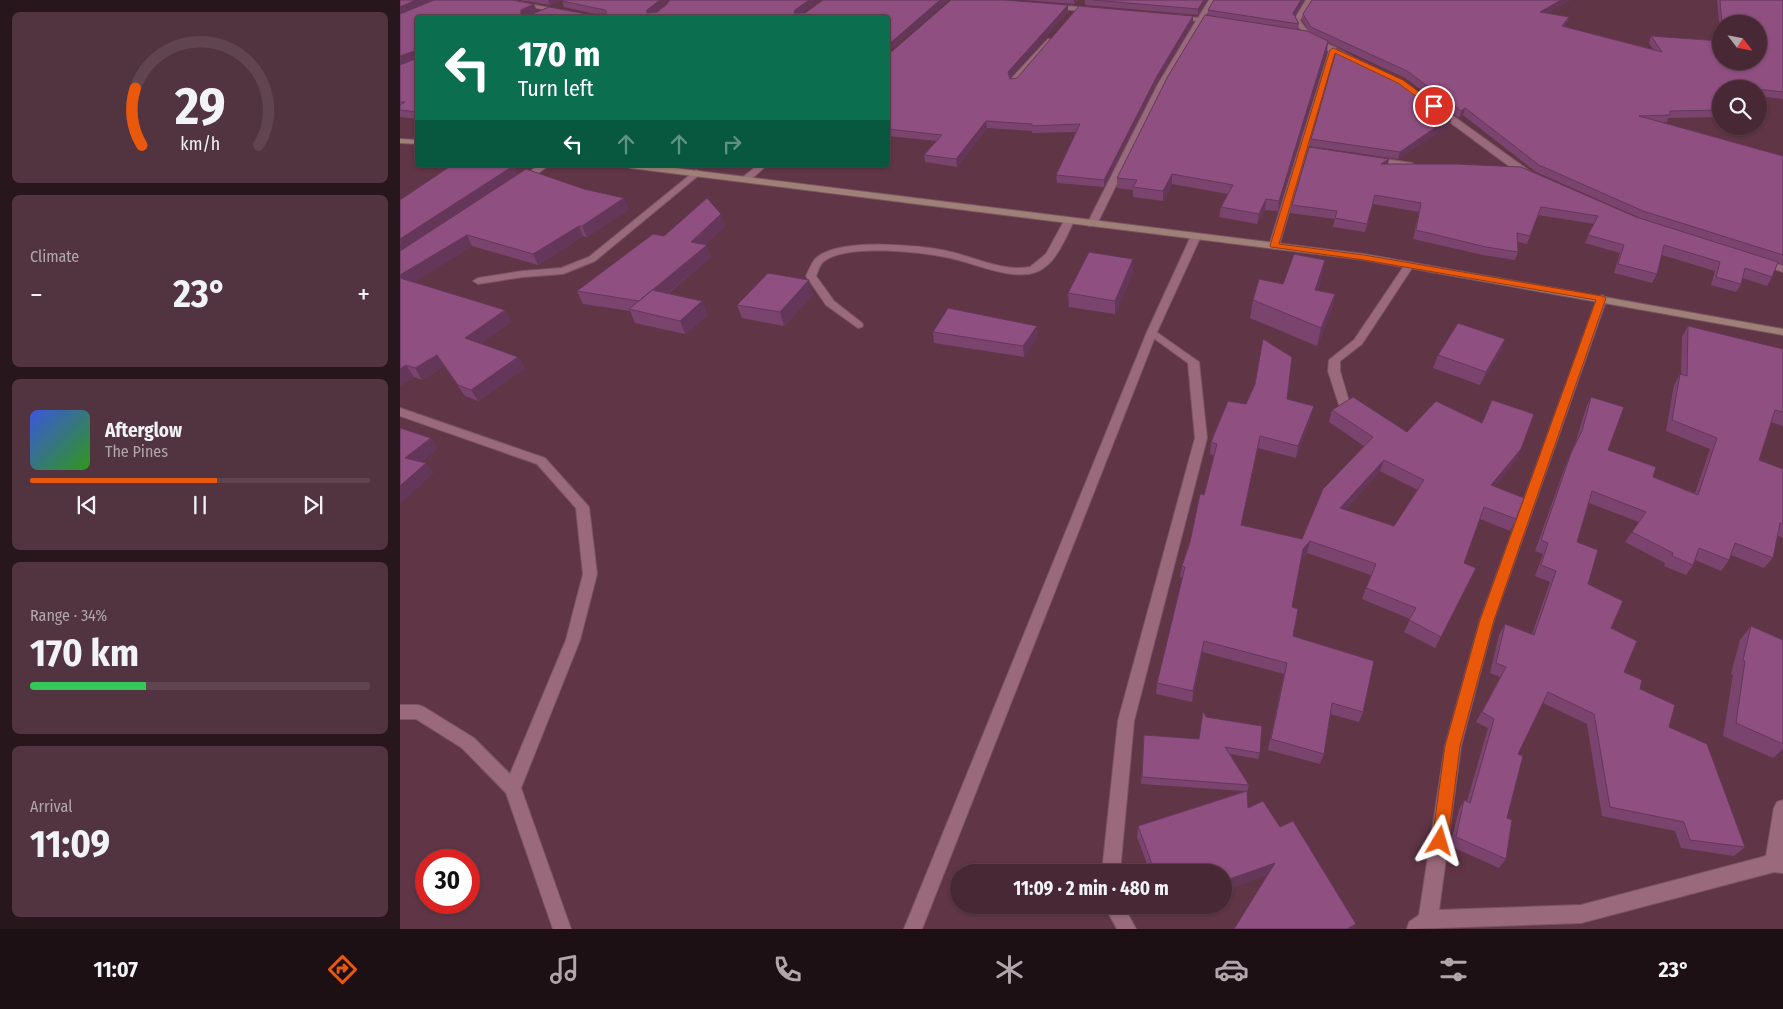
<!DOCTYPE html>
<html lang="en">
<head>
<meta charset="utf-8">
<style>
	:root { --surface:#482834; --page:#523440; --text:#f1f3f6; --muted:#b1a6ac; --line:#60444f; --accent:#ea580c }
	body { margin:0; font-family:"Fira Sans Condensed",sans-serif; background:var(--page); color:var(--text); height:100vh; display:flex; flex-direction:column; font-size:19px; white-space:nowrap }
	* { box-sizing:border-box; margin:0 }
	p { font-size:16px; color:var(--muted) }
	.icon { flex:none; width:28px; height:28px; fill:none; stroke:currentColor; stroke-width:2; stroke-linecap:round; stroke-linejoin:round }
	.map { position:relative; flex:1; overflow:hidden }
	.drawer { display:flex; flex-direction:column; gap:12px; padding:12px; background:#28161d; width:400px }
	.drawer>* { flex:none }
	.banner { position:absolute; left:15px; top:15px; width:475px; height:152px; border-radius:5px; box-shadow:0 1px 4px #0004,0 0 0 1px var(--line); background:#0b6e4f; color:#fff; overflow:hidden }
	.needle { width:32px; rotate:122deg }
	.buttons { position:absolute; left:1312px; top:15px; display:grid; gap:10px }
	.buttons a { display:grid; place-items:center; width:55px; height:55px; border-radius:50%; background:var(--surface); box-shadow:0 1px 4px #0004,0 0 0 1px var(--line); font-size:25px }
	.speed { position:absolute; left:15px; top:849px; display:flex; gap:10px; font-size:25px; font-weight:700; text-align:center }
	.speed>* { display:grid; place-content:center; width:65px; height:65px; border-radius:50%; background:var(--surface); box-shadow:0 1px 4px #0004,0 0 0 1px var(--line); line-height:1 }
	.speed .limit { border:8px solid #d22; background:#fff; color:#111 }
	.pin { position:absolute; display:grid; place-items:center; width:42px; height:42px; color:#fff; margin:-21px; border:2px solid #fff; border-radius:50%; box-shadow:0 1px 5px #0007 }
	.me { position:absolute; width:55px; margin:-28px; rotate:7deg; stroke-linejoin:round; filter:drop-shadow(0 0 4px #0008) }
	.turn { display:flex; align-items:center; gap:18px; height:105px; padding:0 20px; font-size:22px }
	.turn .icon { width:65px; height:65px; stroke-width:2.5 }
	.turn b { display:block; font-size:35px; line-height:42px }
	.lanes { display:flex; align-items:center; height:48px; padding:0 20px; background:#0003; justify-content:center; gap:25px; direction:ltr }
	.lanes .off { opacity:.35 }
	.big { font-size:38px; font-weight:700; line-height:1.1 }
	.drawer .tile { flex:1; display:flex; flex-direction:column; justify-content:center; gap:8px; min-width:0; padding:0 18px; border-radius:8px; background:var(--page) }
	.drawer .dial { align-items:center; gap:0 }
	.dial svg { height:130px; overflow:visible; fill:none; stroke:var(--line); stroke-width:7; stroke-linecap:round; text-anchor:middle }
	.dial text { fill:var(--text); stroke:none }
	.song { display:flex; align-items:center; gap:15px }
	.cover { width:60px; height:60px; border-radius:8px; background:linear-gradient(135deg,hsl(230 70% 55%),hsl(110 70% 35%)) }
	.played { height:5px; border-radius:2px; background:linear-gradient(90deg,var(--accent) 55%,var(--line) 55%) }
	.keys { display:flex; justify-content:space-around; direction:ltr }
	.heat { display:flex; justify-content:space-between; align-items:center; font-size:28px; direction:ltr }
	.charge { height:8px; border-radius:4px; background:linear-gradient(90deg,#34c759 34%,var(--line) 0) }
	.trip { position:absolute; left:550px; top:864px; width:282px; height:50px; border-radius:25px; background:var(--surface); box-shadow:0 1px 4px #0004,0 0 0 1px var(--line); font-weight:700; line-height:50px; text-align:center }
	.tab-bar { display:flex; height:80px; justify-content:space-around; align-items:center; background:#1d1015; color:var(--muted) }
	.tab-bar .icon { width:35px; height:35px }
	.tab-bar .on { color:var(--accent) }
	.tab-bar b { font-size:22px; color:var(--text) }
	main { display:flex; flex:1; min-height:0 }
	.map>svg:first-child { display:block }
</style>
</head>
<body>
<main>
<section class="drawer">
<div class="tile dial"><svg viewBox="0 0 100 80">
<path d="M14 69A42 42 0 1 1 86 69"/>
<path d="M14 69A42 42 0 0 1 10 34" stroke="#ea580c"/>
<text x="50" y="56" font-size="32" font-weight="700">29</text>
<text x="50" y="72" font-size="11">km/h</text>
</svg></div>
<div class="tile"><p>Climate</p>
<div class="heat"><a>−</a><b class="big">23°</b><a>+</a></div>
</div>
<div class="tile">
<div class="song"><i class="cover"></i><div><b>Afterglow</b><p>The Pines</p></div></div>
<div class="played"></div>
<div class="keys"><svg class="icon" aria-label="previous" viewBox="0 0 24 24"><path d="M18 5L8 12l10 7zM5 5v14"/></svg><svg class="icon" aria-label="pause" viewBox="0 0 24 24"><path d="M8 5v14M16 5v14"/></svg><svg class="icon" aria-label="next" viewBox="0 0 24 24"><path d="M6 5l10 7-10 7zM19 5v14"/></svg></div>
</div>
<div class="tile"><p>Range · 34%</p><b class="big">170 km</b><div class="charge"></div></div>
<div class="tile"><p>Arrival</p><b class="big">11:09</b></div>
</section>
<div class="map">
<svg width="1383" height="929" viewBox="0 0 1383 929">
	<rect width="100%" height="100%" fill="#603546"/>
	<g fill="none" stroke-linecap="round" stroke-linejoin="round">
		<g stroke="#7a5564" stroke-width="2">
			<path id="service" d="M669 218 674 221C665 238 656 265 636 272 612 281 574 263 550 258 523 252 445 243 423 262 419 266 418 272 416 276L434 301 462 323 463 325 462 327 458 328 426 305 406 276C409 270 411 264 415 259 438 237 522 245 551 252 576 258 604 272 630 267L646 254 664 221Z
				M1009 262 1014 265 962 344 940 361V371L950 405 948 408H940L928 371 929 360 954 340 1006 263Z"/>
		</g>
		<g stroke="#7a5564" stroke-width="2">
			<path id="minor" d="M95 0H109L165 11 162 13Z
				M809 0H815L804 18 822 22 819 24 802 22 766 84 697 224 695 226H689L687 224 758 84 796 21 774 17 777 15 798 18Z
				M906 0H912L900 20C913 44 936 44 954 58L951 60 935 54 879 246 874 249 869 246 929 51 904 35 894 20Z
				M652 5 692 8 695 10 692 12 650 8V6Z
				M648 39 653 40 616 84H610V80Z
				M1036 108H1042L1131 172V176H1125L1117 172 1036 112Z
				M972 157 1012 163 1016 166 1012 169 969 162 968 160Z
				M139 165H149L124 184H118V180Z
				M358 165H367L349 181H343V177Z
				M296 170 299 171V175L195 261 163 274 123 277 78 284 73 281 78 278 123 271 161 268 189 257Z
				M1362 259 1383 266V272L1359 264 1357 262Z
				M1202 295 1207 298 1094 620 1061 746 1039 910 1181 905 1366 856 1374 808 1377 802 1383 800V873L1374 872 1181 923 1007 929 1009 922 1019 915 1045 746 1080 620 1197 298Z
				M752 329 799 362 807 438 734 721 720 872H702L718 721 795 438 788 363 748 334 747 332Z
				M0 408 145 458 189 507 197 574 180 640 121 788 171 929H153L106 793 62 748 16 719H0V705H18L24 707 74 738 110 774 166 640 183 574 176 508 137 464 0 416Z
				M704 905H723L736 929H717Z"/>
		</g>
		<g stroke="#7a5564" stroke-width="2">
			<path id="tertiary" d="M796 233 801 236 757 332 522 929H504L747 332 791 236Z"/>
		</g>
		<g stroke="#7a5564" stroke-width="2">
			<path id="secondary" d="M0 139 18 140V144L0 143Z
				M226 165H250L964 254 1383 329V335L964 260 230 168Z"/>
		</g>
		<use href="#service" fill="#9a697b" fill-rule="evenodd"/>
		<use href="#minor" fill="#9a697b" fill-rule="evenodd"/>
		<use href="#tertiary" fill="#9a697b" fill-rule="evenodd"/>
		<use href="#secondary" fill="#9f8077" fill-rule="evenodd"/>
	</g>
	<path fill="#7b446f" fill-rule="evenodd" d="M120 0H162L150 5Z
		M270 0H419L400 13H405L423 0H548L488 52 18 18V119L0 117V65L15 59 16 58 0 64V14L137 11 130 14H195L164 7 162 1 261 8 254 12H257L266 5Z
		M625 0H678L674 4Z
		M685 0H807L798 15 685 5Z
		M814 0H904L895 15 899 24 898 30 910 32 902 20 903 14 912 0H1170L1147 13 1169 17 1167 23 1164 27 1254 50 1249 43 1251 36 1321 41 1317 0H1383V99L1359 96V89H1321V117L1268 118 1267 122H1261L1383 156V265L1378 263 1372 277 1367 286 1343 278 1341 284 1336 292 1311 285 1315 271 1262 255 1257 274 1252 283 1214 273 1220 253 1185 243 1194 224 1138 215 1127 244 1118 242V252L1115 260 1083 255 1013 239 1019 212 973 204 965 232 933 227 935 219 890 213 892 205 989 159 987 164 1240 218 1136 172 1063 115 1059 118 1005 78 928 42 927 50 878 211 865 210 857 224 819 217 821 207 828 194 772 184 763 201 733 197V190L717 188V178L808 15V10ZM1321 24H1359L1321 61Z
		M668 12 609 78 610 79 617 78 793 16V23L756 83 704 187 657 183 656 175 676 132 632 133V131L587 128 557 167 525 162 524 155 536 141 488 136V53Z
		M1359 105 1364 109 1360 116H1359Z
		M1050 124 998 159 909 146 911 139Z
		M113 166 117 175 229 209 187 237 183 236 138 265 72 246 14 282 105 310 111 322 80 343 118 357 125 368 78 401 65 396 44 366 22 380 14 377 0 386V200Z
		M325 226 305 245 311 257 268 294 302 301 307 315 285 334 235 323 230 311 183 304 177 291 264 236Z
		M733 259V272L715 314 669 307 668 293Z
		M922 278 917 291 935 294 931 312 917 346 850 318 853 300 883 284Z
		M413 294 384 326 342 318 337 305Z
		M1288 326 1383 349V426L1371 422 1359 460 1383 469V538L1377 535 1373 558 1364 568 1331 555 1329 560 1321 571 1295 560 1293 565 1286 575 1264 566 1265 563 1225 542 1239 522 1189 503 1177 542 1188 584 1211 628 1224 672 1240 689 1269 727 1345 847 1334 856 1281 848 1275 831 1202 816 1187 724 1143 703 1118 754 1107 818 1106 859 1099 868 1050 846 1059 810 1064 800 1067 801 1088 728 1076 722 1100 677 1090 673 1099 635 1105 624 1132 634 1150 582 1135 576 1143 554 1135 551 1166 464 1176 441 1186 408 1191 397 1208 450 1253 477 1295 493 1310 449 1266 431 1274 385 1280 374 1281 375 1282 337Z
		M533 332 638 337 624 357 534 343Z
		M1105 339 1100 352 1080 385 1033 368 1038 355Z
		M887 399 911 417 896 458 858 448 841 525 902 539 964 446 929 422 932 410 1007 432 1121 449 1116 460 1094 487 1116 519 1110 531 1080 519 1064 563 1070 580 1035 648 1004 632 1010 619 962 599 971 575 907 553 901 559 892 607 893 636 963 712 959 722 930 714 924 754 920 764 868 750 884 674 802 652 792 702 756 694 757 683 783 578 780 577 782 566 804 495 814 455 810 454 811 442 846 404ZM980 471 1018 490 994 526 945 510Z
		M1351 626 1383 640V749L1373 758 1323 736 1333 675 1331 674 1340 640Z
		M806 717 860 753 858 759 830 754 849 785 847 792 848 808 867 875 824 890V872H750L737 837 738 826 845 791 741 784 744 735 799 739Z
		M762 905H781L764 911Z"/>
	<path fill="#64375a" d="M16 0H33L0 14V7Z
		M148 0H162L150 5Z
		M260 0H267L261 8 249 16 247 13V10Z
		M409 0H419L396 16 394 13 395 10Z
		M540 0H548L488 52V45Z
		M674 0H678L674 4Z
		M804 0H807L798 15V9Z
		M901 0H904L892 19 893 13Z
		M1161 0H1170L1138 18 1140 12Z
		M134 4 137 11 123 16V18L121 10Z
		M668 5V12L609 79 608 72Z
		M793 16V23L756 83 704 187V180L757 76Z
		M1169 17 1167 23 1160 33 1162 26Z
		M928 41 927 50 878 211 879 201Z
		M14 51 17 57 0 64V56Z
		M1065 108 1063 115 1059 118 1061 111Z
		M1052 116 1050 124 998 159 1000 152Z
		M586 121 587 128 557 167 556 159Z
		M989 159 987 167 981 164Z
		M113 166 118 177 0 255V239Z
		M772 174V184L763 201V191Z
		M224 198 229 209 187 237 182 226Z
		M866 199 865 210 857 224 859 214Z
		M321 214 325 226 295 254 291 242Z
		M179 226 183 236 138 265 133 254Z
		M67 235 72 246 5 288 0 281V275Z
		M307 245 311 257 245 313 240 301Z
		M733 259V272L715 314V301Z
		M925 260 922 278 911 309 915 290Z
		M409 280 413 294 384 326 380 312Z
		M935 294 931 312 917 346 921 328Z
		M302 301 307 315 285 334 280 321Z
		M105 310 111 322 71 349 65 338Z
		M637 326 638 337 624 357 623 346Z
		M1105 339 1100 352 1080 385 1086 372Z
		M37 355 44 366 22 380 15 368Z
		M118 357 125 368 78 401 71 390Z
		M6 365 14 377 0 386V369Z
		M914 406 911 417 896 458 898 446Z
		M860 436 858 448 839 536 841 525Z
		M31 438 38 449 13 469 5 458Z
		M1121 449 1116 460 1086 497 1091 485Z
		M984 460 980 471 936 520 940 508Z
		M26 463 34 473 0 504V486Z
		M910 541 907 553 900 560 903 549Z
		M804 641 802 652 792 702 793 691Z
		M875 863 871 874 824 890V881Z
		M765 905H781L764 911Z
		M956 924 953 929H947Z"/>
	<path fill="#8f4f81" stroke="#64375a" fill-rule="evenodd" d="M0 0H16L0 7Z
		M34 0H112L134 4 121 10V14H132L149 7 187 14H205L207 12 205 10 162 1 164 0H260L247 10V13L257 12 266 5 270 0H409L395 10 394 13H405L423 0H540L488 45V18H18V112L0 110V105L5 102H0V65L15 59 17 52 14 51 0 56V14Z
		M551 0H605L668 5 608 72 610 79 617 78 679 6 793 16 757 76 704 180 656 175 680 124 632 126V124L586 121 556 159 524 155 542 135 488 129V53H490Z
		M693 0H804L798 9Z
		M814 0H901L893 13 899 24 808 10Z
		M912 0H1161L1140 12 1169 17 1162 26 1262 52 1251 36 1321 41V61H1359V24H1322L1320 0H1383V92L1332 86 1336 89H1321V110L1270 111V115L1239 116 1383 156V255L1243 211 1139 165 1065 108 1061 111 1007 71 911 27 903 14Z
		M805 15 907 31 928 41 879 201 866 199 859 214 821 207 833 185 772 174 763 191 733 187 737 180 717 178 768 76Z
		M937 48 999 78 1052 116 1000 152 911 139Z
		M1359 105 1364 109H1359Z
		M909 147 989 159 981 164H1056L1121 167 1236 217 1378 262 1372 277 1345 268 1341 284 1316 277 1320 262 1264 245 1257 274 1218 264 1224 245 1188 235 1198 216 1141 207 1130 236 1117 233 1118 252 1086 247 1016 230 1021 203 975 195 967 224 935 218 937 211 892 205Z
		M52 165H99L113 166 0 239V200Z
		M126 169 184 189 224 198 182 226H179L133 254 67 235 0 275V251Z
		M307 198 321 214 291 242 307 245 239 301 177 291 253 234 264 236Z
		M689 252 733 259 715 301 668 293Z
		M894 254 925 260 915 290 935 294 921 328 853 300 859 279 883 284Z
		M368 273 409 280 380 312 337 305Z
		M0 278 105 310 65 338 118 357 71 390 58 385 37 355 15 368 6 365 0 369Z
		M252 290 302 301 280 321 229 309Z
		M548 308 637 326 623 346 533 332Z
		M1058 323 1105 339 1086 372 1038 355Z
		M1288 326 1383 349V412L1375 410 1359 460 1383 469V524L1380 523 1373 558 1335 543 1329 560 1299 548 1293 565 1272 556 1273 553 1232 532 1246 512 1192 491 1177 542 1198 550 1188 584 1223 601 1211 628 1237 641 1224 672 1242 680 1240 689 1275 705 1269 727 1307 744 1345 847 1290 840 1284 822 1210 807 1194 714 1148 692 1118 754 1123 756 1107 818 1112 820 1106 859 1056 837 1064 800 1070 803 1094 719 1082 712 1106 667 1096 663 1105 624 1134 635 1156 571 1141 565 1148 543 1141 540 1171 453 1182 431 1191 397 1224 407 1208 450 1256 467 1253 477 1298 495 1317 438 1272 420 1280 374 1287 376Z
		M863 339 892 357 887 399 914 406 898 446 860 436 841 525 902 539 923 489 973 437 932 410 953 397 1007 432 1036 401 1082 423 1092 400 1134 414 1121 449 1091 485 1124 498 1116 519 1084 507 1064 563 1076 568 1041 637 1009 620 1016 608 966 588 976 564 910 541 903 549 892 607 898 609 893 636 974 661 963 712 932 703 924 754 871 739 887 663 804 641 793 691 757 683 785 567 782 566 790 542 800 494 804 495 817 444 811 442 828 401 846 404 855 384ZM984 460 1024 480 994 526 940 508Z
		M0 428 31 438 5 458 26 463 0 486Z
		M1351 626 1383 640V744L1336 723 1345 661 1343 660Z
		M803 711 806 717 862 726 860 753 825 747 849 785 742 777 744 735 799 739Z
		M847 791 848 808 863 801 880 827 893 821 956 924 947 929H834L875 863 824 881V872H755L738 826Z"/>
	<path fill="#ea580c" stroke="#983908" d="M933 48 1003 80 1038 106 1032 108 998 83 935 53 879 244 964 255 1202 296 1206 298 1094 620 1060 746 1048 841 1046 847 1040 849 1034 847 1032 841 1045 746 1080 620 1196 300 964 260 871 247 870 246 930 50Z"/>
</svg>
<div class="buttons">
<a><svg class="needle" viewBox="-14 -14 28 28"><path d="M0-13l5 13h-10z" fill="#e53935"/><path d="M0 13l5-13h-10z" fill="#b1a6ac"/></svg></a>
<a><svg class="icon" aria-label="search" viewBox="0 0 24 24"><circle cx="10" cy="10" r="6"/><path d="M15 15l6 6"/></svg></a>
</div>
<div class="speed"><div class="limit">30</div></div>
<div class="pin" style="left:1034px;top:106px;background:#d93025"><svg class="icon" aria-label="arrive" viewBox="0 0 24 24"><path d="M6 21V4h12l-3 4 3 4H6"/></svg></div>
<svg class="me" style="left:1040px;top:841px" viewBox="-20 -20 40 40"><path d="M0-17L14 15 0 8-14 15z" fill="#ea580c" stroke="#fff" stroke-width="4"/></svg>
<div class="trip">11:09 · 2 min · 480 m</div>
<div class="banner">
<div class="turn"><svg class="icon" aria-label="left" viewBox="0 0 24 24"><path d="M17 20v-9H6M10 6l-5 5 5 5"/></svg><div><b>170 m</b>Turn left</div></div>
<div class="lanes"><svg class="icon" aria-label="left" viewBox="0 0 24 24"><path d="M17 20v-9H6M10 6l-5 5 5 5"/></svg><svg class="icon off" aria-label="ahead" viewBox="0 0 24 24"><path d="M12 20V5M6 11l6-6 6 6"/></svg><svg class="icon off" aria-label="ahead" viewBox="0 0 24 24"><path d="M12 20V5M6 11l6-6 6 6"/></svg><svg class="icon off" aria-label="right" viewBox="0 0 24 24"><path d="M7 20v-9h11M14 6l5 5-5 5"/></svg></div>
</div>
</div>
</main>
<nav class="tab-bar">
<b>11:07</b>
<svg class="icon on" aria-label="directions" viewBox="0 0 24 24"><path d="M12 3l9 9-9 9-9-9zM9 14v-3h6M13 9l2 2-2 2"/></svg>
<svg class="icon" aria-label="music" viewBox="0 0 24 24"><path d="M9 18V5l10-2v13"/><circle cx="6" cy="18" r="3"/><circle cx="16" cy="16" r="3"/></svg>
<svg class="icon" aria-label="phone" viewBox="0 0 24 24"><path d="M5 4h4l2 5-3 2q2 4 5 5l2-3 5 2v4C11 20 4 13 5 4z"/></svg>
<svg class="icon" aria-label="climate" viewBox="0 0 24 24"><path d="M12 3v18M4 7l16 10M4 17L20 7"/></svg>
<svg class="icon" aria-label="car" viewBox="0 0 24 24"><path d="M5 17H2v-5l4-1 3-4h7l3 4 3 1v5h-3M9 17h6M6 11h13"/><circle cx="7" cy="17" r="2"/><circle cx="17" cy="17" r="2"/></svg>
<svg class="icon" aria-label="filters" viewBox="0 0 24 24"><path d="M4 7h16M4 17h16"/><circle cx="9" cy="7" r="2"/><circle cx="15" cy="17" r="2"/></svg>
<b>23°</b>
</nav>
</body>
</html>
